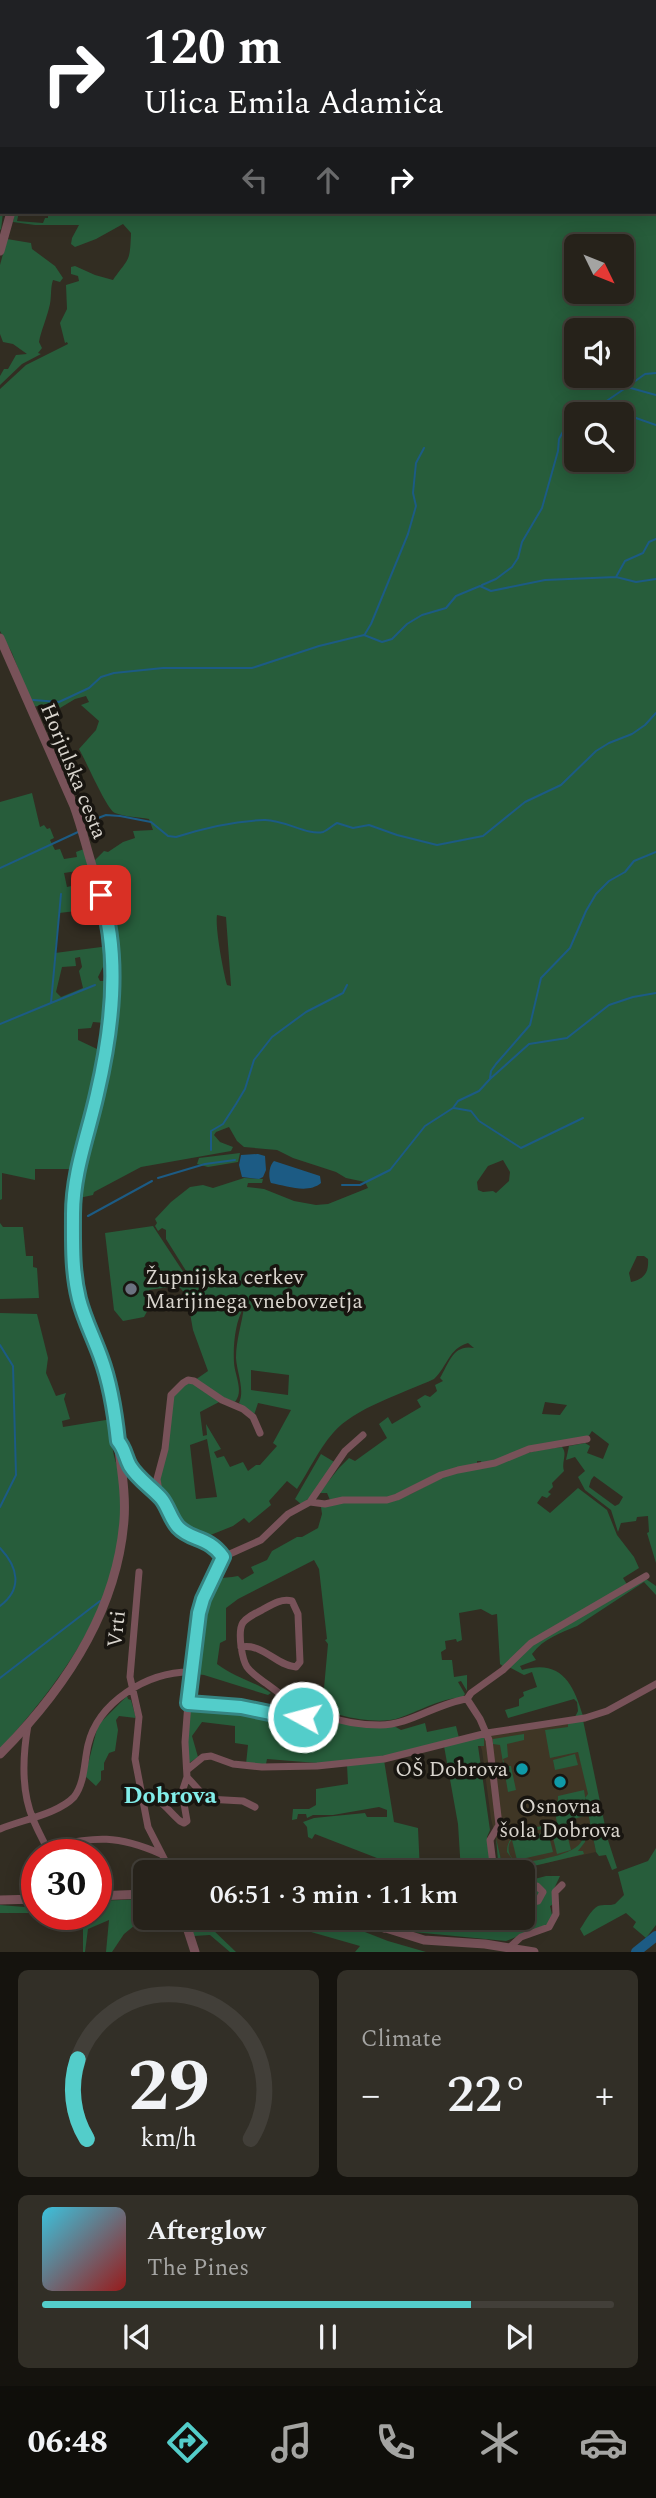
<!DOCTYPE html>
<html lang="en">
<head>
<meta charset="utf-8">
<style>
	:root { --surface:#26221a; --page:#322f27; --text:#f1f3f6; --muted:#a4a4a2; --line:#423f39; --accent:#53cdca }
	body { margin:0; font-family:Spectral,serif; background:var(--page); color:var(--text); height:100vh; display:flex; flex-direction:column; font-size:26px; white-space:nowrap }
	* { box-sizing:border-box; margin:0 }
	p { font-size:23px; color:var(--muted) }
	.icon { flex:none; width:38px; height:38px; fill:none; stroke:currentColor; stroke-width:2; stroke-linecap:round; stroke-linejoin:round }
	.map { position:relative; height:1952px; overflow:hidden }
	.sheet { display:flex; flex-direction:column; gap:18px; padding:18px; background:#15130e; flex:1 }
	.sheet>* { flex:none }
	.hud { position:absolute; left:0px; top:0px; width:656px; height:214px; box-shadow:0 4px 18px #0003,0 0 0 2px var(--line); background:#202124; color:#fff; overflow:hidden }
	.needle { width:46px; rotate:133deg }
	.buttons { position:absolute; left:564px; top:234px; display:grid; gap:14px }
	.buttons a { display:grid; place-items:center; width:70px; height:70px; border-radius:10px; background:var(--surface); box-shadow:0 4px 18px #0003,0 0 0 2px var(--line); font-size:35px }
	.speed { position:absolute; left:21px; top:1839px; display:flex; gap:14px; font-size:35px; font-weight:700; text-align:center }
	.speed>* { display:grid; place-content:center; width:91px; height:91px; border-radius:50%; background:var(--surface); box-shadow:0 4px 18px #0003,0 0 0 2px var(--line); line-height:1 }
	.speed .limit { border:10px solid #d22; background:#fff; color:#111 }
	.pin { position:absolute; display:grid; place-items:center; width:60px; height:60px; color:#fff; margin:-30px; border-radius:14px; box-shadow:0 4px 10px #0006 }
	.me { position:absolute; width:77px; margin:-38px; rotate:277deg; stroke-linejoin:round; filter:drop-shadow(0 0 5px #0008) }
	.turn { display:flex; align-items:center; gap:24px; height:147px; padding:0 28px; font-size:32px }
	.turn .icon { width:91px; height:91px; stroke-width:2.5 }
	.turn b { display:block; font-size:49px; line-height:60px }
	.lanes { display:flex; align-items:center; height:66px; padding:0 28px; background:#0003; justify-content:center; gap:35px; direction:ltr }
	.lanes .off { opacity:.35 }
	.big { font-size:52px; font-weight:600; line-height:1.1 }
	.sheet .widget { flex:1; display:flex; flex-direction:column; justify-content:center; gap:10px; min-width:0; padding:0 24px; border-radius:10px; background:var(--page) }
	.sheet .dial { align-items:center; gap:0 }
	.dial svg { height:182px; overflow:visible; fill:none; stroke:var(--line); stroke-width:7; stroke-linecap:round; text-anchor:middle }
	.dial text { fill:var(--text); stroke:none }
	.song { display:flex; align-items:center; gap:21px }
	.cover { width:84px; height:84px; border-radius:10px; background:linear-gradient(135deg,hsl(190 70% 55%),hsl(0 70% 35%)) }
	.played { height:7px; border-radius:4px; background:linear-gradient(90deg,var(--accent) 75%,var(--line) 75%) }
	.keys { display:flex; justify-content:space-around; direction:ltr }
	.heat { display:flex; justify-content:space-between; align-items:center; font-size:38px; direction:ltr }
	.sheet .tiles { flex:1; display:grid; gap:18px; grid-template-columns:1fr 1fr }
	.widget:last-child { grid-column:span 2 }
	.trip { position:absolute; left:133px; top:1860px; width:402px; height:70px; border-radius:10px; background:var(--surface); box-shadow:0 4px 18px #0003,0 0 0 2px var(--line); font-weight:600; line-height:70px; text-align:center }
	.menu { display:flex; height:112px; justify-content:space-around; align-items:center; background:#0f0e0a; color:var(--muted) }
	.menu .icon { width:49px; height:49px }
	.menu .active { color:var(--accent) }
	.menu b { font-size:32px; color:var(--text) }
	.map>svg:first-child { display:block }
</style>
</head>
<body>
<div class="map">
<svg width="656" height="1952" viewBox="0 0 656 1952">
	<rect width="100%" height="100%" fill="#322d22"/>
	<path fill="#3f3625" d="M568 1722 572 1726 589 1794 585 1798 596 1852 504 1872 491 1819 482 1750 477 1737Z"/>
	<path fill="#275d3b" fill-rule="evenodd" d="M105 0H656V1563L647 1533 649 1532 648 1516 637 1517 636 1521 621 1523 618 1532 611 1510 585 1490 578 1477 585 1471 575 1457 566 1460 569 1446 585 1443 590 1446 587 1453 603 1459 609 1444 592 1431 588 1437 482 1465 481 1461H477V1466L467 1467 392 1497 330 1500 327 1493H319L339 1468 349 1458 355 1461 387 1438 379 1424 388 1417 392 1424 421 1407 417 1400 425 1395 430 1397 437 1391 435 1385 443 1381 440 1378C449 1363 453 1344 474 1348L468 1343C448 1349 448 1366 434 1379 404 1393 354 1408 333 1433 318 1450 309 1471 297 1489L287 1481 269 1501 271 1505 249 1523 244 1518 233 1526 208 1536 191 1532 179 1523 158 1483 173 1398 177 1389 191 1382 221 1401 200 1412 203 1436 207 1435 206 1424 221 1449 214 1452 217 1458 224 1456 230 1467 243 1462 248 1471 256 1465H260L277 1446 273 1443 291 1410 258 1403 254 1415 239 1403C245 1390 237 1373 236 1358 236 1340 242 1323 244 1307 235 1322 233 1345 234 1363 235 1376 244 1391 235 1402L222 1397 195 1380 208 1371 193 1330 187 1296 175 1282 176 1286 149 1290 150 1306 144 1317 123 1321 114 1310 105 1233 153 1226 186 1276 188 1274 166 1239V1230L162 1228 158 1231 155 1226 157 1223 155 1219 171 1202 190 1187 203 1185 213 1188 244 1178 263 1179 262 1183H248L247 1187 264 1189 294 1201 316 1205 328 1204 368 1188 365 1182 346 1178 336 1172 293 1158 277 1150 244 1147 237 1141 229 1127 216 1132 214 1135 220 1142 233 1147 231 1151 141 1167 94 1192 93 1195 79 1198V1180L90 1138 117 970 114 936 94 861 104 851 108 852 123 842 135 838 133 831 153 830 149 819C138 817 125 817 115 813 107 810 86 761 79 749L96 730 99 721 81 705 89 702 86 696 75 699 60 708 58 705 46 704 33 707 12 653 0 631V389L26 365 68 344 67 342 65 343 60 323 67 309 66 285 79 281 78 276 71 274V267L75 266 95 275 113 280C129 257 130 263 131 233L123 224 96 239 75 247 71 244 72 238 79 225H35L13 222 15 212H19L17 221 43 223 45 218H48V212H654V2H105ZM576 247H621V292H576ZM576 331H621V376H576ZM576 415H621V460H576ZM217 915 226 917 231 986 227 985C223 970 215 928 217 915ZM503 1160 510 1172 509 1181 496 1193 493 1191 483 1192 478 1190 477 1182 488 1166ZM637 1256H644L648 1259C649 1273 644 1279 631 1282L629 1273ZM251 1370 289 1375 288 1395 251 1390ZM545 1402 567 1405 560 1415 542 1414ZM207 1439 217 1497 196 1499 190 1445ZM594 1476 623 1497 619 1504 615 1506 589 1487 591 1480Z
		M0 117 3 212 1 230 0 229Z
		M7 239 31 243 32 249 55 266 63 278 60 282 53 280C50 288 52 299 49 308 46 320 41 331 39 342L42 348 38 353 41 354 22 364 0 385V376L4 369H8L16 355 27 354 13 344 3 342 0 334V265Z
		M32 793 40 827 44 825 47 829 50 828 54 838 50 840 55 850 60 849 64 859 77 857 76 852 84 849 90 869 64 873 67 887 93 881 102 908 59 913 55 953 109 946V955L98 977 100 981H108L105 1023 93 1022 91 1028 78 1029V1040L97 1049C97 1055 99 1060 99 1066 96 1101 82 1135 74 1169H35V1180L2 1173V1199L0 1200V802ZM80 957 82 967 79 971 83 988 61 997 56 992 62 967 76 966 75 958Z
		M240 1153 238 1162 208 1167 197 1164 199 1158Z
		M0 1223 3 1227H23L26 1256H33V1267L37 1268 39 1298 0 1299Z
		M0 1313 37 1314 48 1358 46 1373 56 1396 66 1393 64 1399 70 1419 62 1421 63 1427 112 1419C113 1430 112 1441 113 1451 114 1458 117 1465 119 1472 121 1485 122 1502 121 1515 117 1610 59 1682 0 1750Z
		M562 1447C568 1454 561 1462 564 1471L552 1483 553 1487 548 1492 551 1494 547 1498 542 1496 537 1503 550 1513 578 1488 607 1510 617 1535 634 1557 639 1568 623 1578 628 1586 532 1639 504 1667 500 1664 497 1614 492 1615 481 1609 459 1613 462 1640 457 1642 456 1639 445 1641 446 1649 441 1652 442 1660H452L454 1677 467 1675V1691L461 1681 458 1682 465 1694 462 1698C443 1697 417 1712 399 1718 376 1726 328 1715 308 1702L312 1696 324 1694 321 1689 324 1688 328 1644 325 1640 327 1639 319 1569 314 1560 238 1599 226 1608V1640L220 1643 217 1664C234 1677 253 1681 271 1693L268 1695 204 1675 195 1674C196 1653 200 1594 217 1581 223 1576 230 1578 238 1576L242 1580 254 1573 251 1567 267 1560 272 1551 297 1537H302L318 1528 322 1514 321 1507 340 1502H389L411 1494 443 1477 524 1452Z
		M321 1454 336 1463 311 1497 301 1504 295 1499Z
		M646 1579 656 1586V1595L644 1582 577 1626C561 1633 544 1638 532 1654L536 1660 520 1666 522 1670C561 1659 573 1683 583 1716L575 1717 578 1711 577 1702 574 1699 508 1718 505 1710 519 1706V1699L524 1696 523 1692 537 1687 532 1672 524 1675 509 1667 529 1646Z
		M127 1696 128 1699 131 1700 136 1718 119 1716 116 1720 118 1730 115 1751 109 1753 104 1763V1770L101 1771V1780L96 1786 85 1776 98 1725Z
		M193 1708 305 1721 317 1719 394 1726 401 1730 425 1723 427 1732 456 1726 459 1738 384 1757 317 1763 267 1759 266 1764H246L248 1745 235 1743V1726L202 1722 192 1736 198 1757 189 1763 186 1749 190 1710Z
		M583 1720 608 1840 617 1868 612 1870 606 1855 599 1856 596 1852 585 1798 588 1794 578 1752 550 1758 545 1730 568 1727V1722Z
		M524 1734V1740L507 1744 508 1757 503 1759 505 1766H511L516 1790 508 1792 500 1745 493 1744V1739Z
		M484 1736V1746H478L490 1830 487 1837 491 1872H461L458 1824 444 1746Z
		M575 1754 578 1765 555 1770 553 1760Z
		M384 1760 394 1822 418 1828 420 1872H413L315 1834 312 1839 308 1837 307 1827 303 1822 314 1818 365 1813 367 1817H387V1810L379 1807 333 1815H313L307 1818 306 1814H298L297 1819 292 1820 293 1809H309L316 1805V1789L348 1784 347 1765Z
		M584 1790 588 1815 567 1821C579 1822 587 1829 585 1842L578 1851H583L584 1854 517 1870V1872H505L504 1869V1872H499L496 1838 503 1868 516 1864 507 1852C506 1828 539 1828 557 1823L554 1807 558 1800V1796ZM569 1823C575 1824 580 1826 582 1832 590 1854 537 1860 522 1863 512 1861 507 1854 509 1844L513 1837 520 1834Z
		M565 1826 571 1850 557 1854 551 1830Z
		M548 1832 553 1852 517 1860 512 1840Z
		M656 1848V1925L646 1938 633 1927 636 1922 626 1913 584 1936 580 1929C584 1924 591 1909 598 1906 603 1904 610 1906 615 1904L624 1895 618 1872 648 1861Z
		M244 1861 256 1869 266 1861 293 1872H222Z
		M546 1876H560L553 1891 552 1905 550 1906 553 1919 547 1925 506 1941 413 1932 367 1918H523V1882Z
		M145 1899V1917L124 1934 112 1952H106L109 1920 88 1929 85 1952H83V1915L96 1914V1901Z
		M0 1905 37 1908V1913H0Z
		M187 1918H190L192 1926 210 1927 236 1952H230L210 1935 194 1936Z
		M312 1918H329L388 1941 426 1952H355L360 1946 311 1932Z"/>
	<path fill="#1c5b84" d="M258 1154 265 1156 266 1170 263 1177 259 1179 242 1177 239 1165 241 1155Z
		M274 1161 320 1176 321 1183C308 1194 287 1186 271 1183 268 1177 269 1166 274 1161Z"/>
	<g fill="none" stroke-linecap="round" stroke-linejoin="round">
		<path stroke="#1c5b84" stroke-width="2" d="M627 387 645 374 656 373
			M608 402 616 411 656 425
			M586 415 627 387 656 395
			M616 577 625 561 643 553 649 542 656 539
			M482 585 496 579 512 567 518 558 522 542 542 508 558 451 559 439 566 426 576 421
			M365 634 371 624 408 534 416 506 413 493 416 463 424 448
			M33 700 59 702 89 688 101 677 114 673 163 668H252L319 646 364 635 382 642 392 639 407 624 422 615 446 608 456 596 480 586 491 591 545 580 616 577 636 582 656 579
			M85 823 106 815 120 816 151 822 168 836 176 837C204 828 234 821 264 820 283 819 308 836 323 832 328 830 333 825 337 823L353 828 369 825 397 835 437 845 483 836 525 802 561 785 596 751 609 743 632 734 645 725 656 713
			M0 868 78 832
			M51 1003 95 985
			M0 1024 51 1003 61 894
			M490 1078 491 1071 496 1064 530 1025 541 978 570 948 586 911 596 894 609 881 625 872 634 861 656 852
			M454 1108 471 1111 479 1121 521 1148 583 1118
			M211 1150V1131L223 1124 236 1104 245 1089 254 1060 272 1037 306 1012 343 993 347 985
			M158 1178 205 1164 235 1160
			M342 1185H360L390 1170 425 1126 453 1108 458 1101 479 1091 490 1079 529 1044 567 1038 609 1005 633 997 656 993
			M88 1216 152 1181
			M0 1345 13 1366 16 1475 0 1507
			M0 1548C18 1567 23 1589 0 1606
			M0 1678 100 1601"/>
		<path stroke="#1c5b84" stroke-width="10" d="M636 1952 656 1936"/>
		<path stroke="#785259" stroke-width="7" d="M160 1497 157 1479 165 1449 171 1395 183 1383 188 1380 194 1381 222 1400 243 1409 253 1417 260 1433
			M310 1502 325 1504 343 1500H387L397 1497 441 1475 458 1470 495 1463 529 1449 587 1439
			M223 1557 261 1540 288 1514 310 1502 345 1451 363 1435
			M139 1572 130 1677 139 1717 135 1759 148 1827 171 1872
			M241 1647C263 1643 275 1665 296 1667L300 1662 298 1614 292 1601C281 1598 271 1605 262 1610 242 1620 238 1622 241 1646 242 1653 243 1661 247 1667 252 1674 260 1679 267 1684 299 1710 339 1725 380 1725 410 1725 437 1703 467 1699L480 1719 489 1740 499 1825 490 1840 494 1872
			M190 1672 188 1703 241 1707 289 1717 317 1714
			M467 1699 471 1693 503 1670 531 1643 646 1576
			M28 1725C23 1754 21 1791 33 1819 38 1832 45 1843 50 1855
			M187 1770 203 1757 211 1756 233 1764 262 1767 317 1766 384 1759 487 1733 585 1718 607 1711 656 1684
			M187 1777 207 1799 243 1801 255 1807
			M144 1796C159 1795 169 1812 180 1821L184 1823 187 1821 182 1792 187 1777 185 1742 188 1703
			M0 1829C21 1820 58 1814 74 1797 85 1783 84 1762 88 1745 98 1702 147 1672 190 1672L203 1599 223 1557C208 1536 192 1542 178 1527 170 1519 168 1507 161 1498 151 1487 138 1480 131 1466 126 1458 125 1449 119 1442
			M46 1847C95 1838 113 1833 161 1854
			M523 1887 537 1886 543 1892 538 1901 523 1904
			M448 1918H452
			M384 1929 391 1918
			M510 1947 521 1937 549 1927 556 1914 555 1892 562 1885"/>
		<path stroke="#785259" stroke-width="9" d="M101 2 102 0
			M0 251 11 212
			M0 638 74 806C82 828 87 850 94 872 100 892 108 912 111 933 117 983 108 1047 97 1096 88 1134 74 1170 73 1210 72 1239 71 1271 79 1299 87 1326 100 1351 108 1379 114 1399 116 1420 118 1441 121 1468 126 1493 124 1520 117 1611 63 1691 0 1754
			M96 1896 145 1894
			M0 1900 37 1899
			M184 1918 195 1952
			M354 1918 424 1940 485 1944 534 1952"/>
	</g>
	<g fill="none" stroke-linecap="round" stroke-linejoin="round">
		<g stroke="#368583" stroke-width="18">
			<path id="route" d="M101 895C121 958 112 1030 97 1094 88 1135 73 1172 73 1214 73 1242 72 1271 79 1299 84 1319 94 1338 101 1358 111 1385 115 1413 118 1441 125 1449 125 1457 130 1466 138 1479 151 1487 161 1498 168 1506 170 1518 178 1527 191 1541 208 1536 223 1557L203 1599 199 1613 188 1703 241 1707 289 1717H303"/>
		</g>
		<use href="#route" stroke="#53cdca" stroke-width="12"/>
	</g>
	<circle fill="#6b7280" stroke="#181510" stroke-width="2.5" cx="131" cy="1289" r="7"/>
	<g fill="#0f9aa8" stroke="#181510" stroke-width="2.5">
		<circle cx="522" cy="1769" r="7"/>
		<circle cx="560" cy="1782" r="7"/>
	</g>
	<g text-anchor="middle" stroke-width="7" stroke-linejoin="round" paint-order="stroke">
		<g font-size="21" fill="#d9d5ce" stroke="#181510">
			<text transform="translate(74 771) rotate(68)" y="7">Horjulska cesta</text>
			<text transform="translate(116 1629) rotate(-84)" y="7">Vrti</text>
		</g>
		<g font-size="21" fill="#d9d5ce" stroke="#181510" text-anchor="start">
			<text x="145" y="1284">Župnijska cerkev<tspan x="145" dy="24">Marijinega vnebovzetja</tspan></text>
			<text x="508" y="1776" text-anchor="end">OŠ Dobrova</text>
			<text x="560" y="1813" text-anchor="middle">Osnovna<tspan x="560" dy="24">šola Dobrova</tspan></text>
		</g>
		<g font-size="24" font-weight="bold" fill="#82eeea" stroke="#181510">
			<text x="170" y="1803">Dobrova</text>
		</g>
	</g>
</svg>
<div class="buttons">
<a><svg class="needle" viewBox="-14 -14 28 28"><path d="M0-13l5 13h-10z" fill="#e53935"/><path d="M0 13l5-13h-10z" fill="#a4a4a2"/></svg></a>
<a><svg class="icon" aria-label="sound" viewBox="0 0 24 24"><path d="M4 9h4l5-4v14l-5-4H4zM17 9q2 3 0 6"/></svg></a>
<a><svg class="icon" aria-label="search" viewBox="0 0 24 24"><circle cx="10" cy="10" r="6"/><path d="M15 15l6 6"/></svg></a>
</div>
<div class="speed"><div class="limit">30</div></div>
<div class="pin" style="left:101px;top:895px;background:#d93025"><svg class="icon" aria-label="arrive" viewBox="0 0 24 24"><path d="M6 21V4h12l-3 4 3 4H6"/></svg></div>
<svg class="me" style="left:303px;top:1717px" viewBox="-20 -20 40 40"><circle r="17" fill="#53cdca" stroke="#fff" stroke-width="3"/><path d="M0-11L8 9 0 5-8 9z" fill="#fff"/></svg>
<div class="trip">06:51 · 3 min · 1.1 km</div>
<div class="hud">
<div class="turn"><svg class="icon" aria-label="right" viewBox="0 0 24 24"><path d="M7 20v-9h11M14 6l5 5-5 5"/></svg><div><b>120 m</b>Ulica Emila Adamiča</div></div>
<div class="lanes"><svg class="icon off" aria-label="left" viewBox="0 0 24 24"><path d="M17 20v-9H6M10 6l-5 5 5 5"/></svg><svg class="icon off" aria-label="ahead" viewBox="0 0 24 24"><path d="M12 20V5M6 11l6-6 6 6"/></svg><svg class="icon" aria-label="right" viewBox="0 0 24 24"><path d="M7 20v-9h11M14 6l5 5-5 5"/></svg></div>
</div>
</div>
<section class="sheet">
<div class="tiles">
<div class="widget dial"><svg viewBox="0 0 100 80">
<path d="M14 69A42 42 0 1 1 86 69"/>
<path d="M14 69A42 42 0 0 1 10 34" stroke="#53cdca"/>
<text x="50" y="56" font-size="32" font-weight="700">29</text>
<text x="50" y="72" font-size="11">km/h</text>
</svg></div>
<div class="widget"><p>Climate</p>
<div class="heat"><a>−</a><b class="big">22°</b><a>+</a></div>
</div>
<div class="widget">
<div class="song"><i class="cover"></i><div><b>Afterglow</b><p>The Pines</p></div></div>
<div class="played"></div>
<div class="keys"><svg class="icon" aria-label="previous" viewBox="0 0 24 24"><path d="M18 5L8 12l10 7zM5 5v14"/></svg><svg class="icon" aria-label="pause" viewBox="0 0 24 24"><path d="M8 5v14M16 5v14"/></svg><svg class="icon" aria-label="next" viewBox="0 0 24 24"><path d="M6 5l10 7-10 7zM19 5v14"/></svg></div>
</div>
</div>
</section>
<nav class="menu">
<b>06:48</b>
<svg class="icon active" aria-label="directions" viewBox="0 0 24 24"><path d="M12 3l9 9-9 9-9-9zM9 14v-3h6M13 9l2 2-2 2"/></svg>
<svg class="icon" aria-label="music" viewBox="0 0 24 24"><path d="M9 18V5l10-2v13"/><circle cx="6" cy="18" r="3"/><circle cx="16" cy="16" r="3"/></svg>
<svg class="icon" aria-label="phone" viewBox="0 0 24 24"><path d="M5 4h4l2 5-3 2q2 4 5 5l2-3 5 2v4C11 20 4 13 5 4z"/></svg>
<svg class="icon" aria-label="climate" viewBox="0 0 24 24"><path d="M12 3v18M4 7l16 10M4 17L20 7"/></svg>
<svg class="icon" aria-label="car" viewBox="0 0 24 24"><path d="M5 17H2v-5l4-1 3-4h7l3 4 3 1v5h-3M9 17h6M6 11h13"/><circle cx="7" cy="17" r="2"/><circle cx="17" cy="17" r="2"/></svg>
</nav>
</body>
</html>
